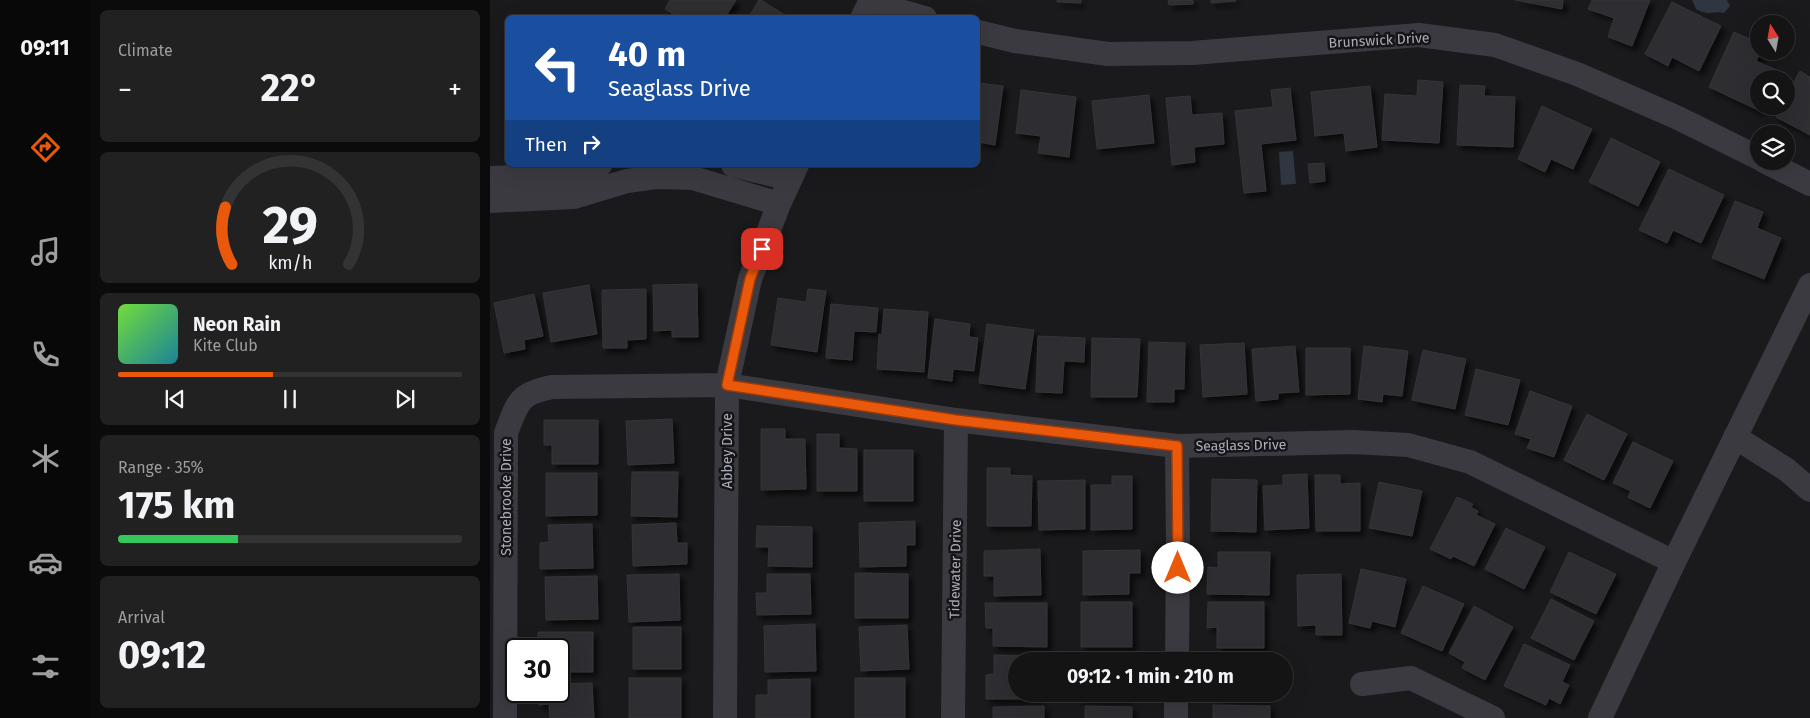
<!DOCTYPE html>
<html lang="en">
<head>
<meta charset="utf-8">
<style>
	:root { --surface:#141415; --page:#212122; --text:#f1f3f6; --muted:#9d9ea0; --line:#333334; --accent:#ea580c }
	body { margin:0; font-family:"Fira Sans",sans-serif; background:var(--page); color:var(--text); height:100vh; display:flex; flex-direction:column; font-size:19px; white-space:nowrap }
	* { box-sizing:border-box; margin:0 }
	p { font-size:16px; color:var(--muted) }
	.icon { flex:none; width:28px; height:28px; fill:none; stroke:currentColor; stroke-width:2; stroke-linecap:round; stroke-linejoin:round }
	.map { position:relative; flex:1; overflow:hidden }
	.details { display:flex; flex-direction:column; gap:10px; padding:10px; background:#0b0b0c; width:400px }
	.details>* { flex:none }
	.guide { position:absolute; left:15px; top:15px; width:475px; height:152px; border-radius:8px; box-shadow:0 5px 20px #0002,0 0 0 1px var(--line); background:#1a4fa0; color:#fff; overflow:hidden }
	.needle { width:32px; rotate:349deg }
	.tools { position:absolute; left:1260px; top:15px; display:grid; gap:10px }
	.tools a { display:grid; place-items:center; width:45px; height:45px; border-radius:50%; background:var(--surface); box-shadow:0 5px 20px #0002,0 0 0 1px var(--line); font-size:25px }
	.speed { position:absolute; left:15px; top:638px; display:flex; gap:10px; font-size:25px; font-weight:700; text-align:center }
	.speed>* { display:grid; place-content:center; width:65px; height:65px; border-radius:50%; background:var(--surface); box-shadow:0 5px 20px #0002,0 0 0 1px var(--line); line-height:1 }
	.speed .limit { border:2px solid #111; border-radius:8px; background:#fff; color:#111 }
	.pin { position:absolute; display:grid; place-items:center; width:42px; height:42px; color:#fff; margin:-21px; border-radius:10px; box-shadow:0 2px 8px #0006 }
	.me { position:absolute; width:55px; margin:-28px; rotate:0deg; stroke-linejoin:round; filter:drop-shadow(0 0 4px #0008) }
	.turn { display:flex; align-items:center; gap:18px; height:105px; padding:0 20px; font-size:22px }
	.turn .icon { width:65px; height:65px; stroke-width:2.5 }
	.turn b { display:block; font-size:35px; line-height:42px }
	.then { display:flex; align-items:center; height:48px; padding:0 20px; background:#0003; gap:10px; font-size:19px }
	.big { font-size:38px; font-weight:700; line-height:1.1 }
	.details .card { flex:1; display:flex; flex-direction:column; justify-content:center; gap:8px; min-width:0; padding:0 18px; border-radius:8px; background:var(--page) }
	.details .dial { align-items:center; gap:0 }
	.dial svg { height:130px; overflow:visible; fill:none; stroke:var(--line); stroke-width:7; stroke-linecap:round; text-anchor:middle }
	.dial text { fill:var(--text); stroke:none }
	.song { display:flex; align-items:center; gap:15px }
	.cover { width:60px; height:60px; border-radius:8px; background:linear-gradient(135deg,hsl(100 70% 55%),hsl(190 70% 35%)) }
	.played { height:5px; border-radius:2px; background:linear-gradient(90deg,var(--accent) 45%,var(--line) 45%) }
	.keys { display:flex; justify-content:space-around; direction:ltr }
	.heat { display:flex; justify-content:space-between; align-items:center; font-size:28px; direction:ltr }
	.charge { height:8px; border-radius:4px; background:linear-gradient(90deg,#34c759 35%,var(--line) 0) }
	.trip { position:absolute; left:518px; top:652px; width:285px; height:50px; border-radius:25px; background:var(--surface); box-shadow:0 5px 20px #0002,0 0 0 1px var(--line); font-weight:700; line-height:50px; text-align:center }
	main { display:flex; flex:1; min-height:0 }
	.menu { display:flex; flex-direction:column; width:90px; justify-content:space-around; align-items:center; background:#080808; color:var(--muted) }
	.menu .icon { width:35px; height:35px }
	.menu .selected { color:var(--accent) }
	.menu b { font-size:22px; color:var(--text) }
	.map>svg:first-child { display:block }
</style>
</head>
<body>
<main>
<nav class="menu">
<b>09:11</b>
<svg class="icon selected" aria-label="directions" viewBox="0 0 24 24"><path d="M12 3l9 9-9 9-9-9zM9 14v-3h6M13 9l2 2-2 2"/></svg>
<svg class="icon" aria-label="music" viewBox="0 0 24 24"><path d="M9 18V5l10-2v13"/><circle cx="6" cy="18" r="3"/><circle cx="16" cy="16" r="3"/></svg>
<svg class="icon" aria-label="phone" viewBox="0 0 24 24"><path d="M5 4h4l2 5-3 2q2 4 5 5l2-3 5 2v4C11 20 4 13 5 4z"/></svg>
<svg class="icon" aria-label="climate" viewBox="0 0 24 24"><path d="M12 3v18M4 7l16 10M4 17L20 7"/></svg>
<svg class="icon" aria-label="car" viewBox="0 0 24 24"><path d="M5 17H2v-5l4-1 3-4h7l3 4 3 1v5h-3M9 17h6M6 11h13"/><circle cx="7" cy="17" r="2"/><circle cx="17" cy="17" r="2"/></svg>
<svg class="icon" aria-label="filters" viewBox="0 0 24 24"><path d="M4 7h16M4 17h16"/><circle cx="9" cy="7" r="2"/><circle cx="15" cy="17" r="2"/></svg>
</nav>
<section class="details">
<div class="card"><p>Climate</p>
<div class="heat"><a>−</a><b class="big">22°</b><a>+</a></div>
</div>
<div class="card dial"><svg viewBox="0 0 100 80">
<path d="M14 69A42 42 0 1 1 86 69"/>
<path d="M14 69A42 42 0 0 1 10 34" stroke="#ea580c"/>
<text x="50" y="56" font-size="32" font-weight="700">29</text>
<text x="50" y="72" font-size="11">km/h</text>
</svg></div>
<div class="card">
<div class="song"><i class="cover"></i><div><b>Neon Rain</b><p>Kite Club</p></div></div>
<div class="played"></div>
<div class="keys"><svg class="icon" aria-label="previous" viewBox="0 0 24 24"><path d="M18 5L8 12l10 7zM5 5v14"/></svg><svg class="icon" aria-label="pause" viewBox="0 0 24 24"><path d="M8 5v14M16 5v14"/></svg><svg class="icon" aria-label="next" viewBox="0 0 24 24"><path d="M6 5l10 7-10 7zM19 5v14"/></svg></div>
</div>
<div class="card"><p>Range · 35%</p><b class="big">175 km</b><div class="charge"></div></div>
<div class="card"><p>Arrival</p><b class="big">09:12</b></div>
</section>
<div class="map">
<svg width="1320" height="718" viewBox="0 0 1320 718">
	<defs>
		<filter id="shadow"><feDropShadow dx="4.5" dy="4.5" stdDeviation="2.5" flood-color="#0009"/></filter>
	</defs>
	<rect width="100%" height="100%" fill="#1a1a1c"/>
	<path fill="#2f3541" d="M1202 0H1237L1240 6 1234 13C1220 10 1221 17 1206 9Z
		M803 151 806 184 791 185 789 152Z"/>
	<path fill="#2d2d30" stroke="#343438" filter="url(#shadow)" d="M180 0H246L235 18H189L175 9Z
		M269 0H271L300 18H258Z
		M567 0H591V3L567 2Z
		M678 0H703V4L679 5Z
		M721 0H745L746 1 721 3Z
		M1025 0H1073L1072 9Z
		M1102 0H1160L1142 46 1118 37 1124 18 1098 9Z
		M1182 2 1231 26 1209 71 1182 57 1178 66 1155 54Z
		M1244 32 1269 43V51H1271L1266 61 1289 71 1285 79H1269V106H1272L1270 111 1219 87Z
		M1310 71 1320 77V135L1286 117 1291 106H1296V97Z
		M928 80 953 82 949 143 892 140 895 94 927 96Z
		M489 83 513 86 505 145 488 142V91Z
		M970 85 995 86 994 96 1025 97 1023 147 967 145Z
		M880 86 887 147 856 151 854 133 825 136 821 92Z
		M800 88 806 140 771 144 776 191 754 193 745 111 783 107 781 90Z
		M531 90 586 97 579 157 548 153 551 136 526 133Z
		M659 95 664 143 607 149 602 101Z
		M700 96 702 115 732 113 734 144 704 147 705 162 682 165 676 98Z
		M1052 106 1102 129 1083 169 1061 159 1055 172 1028 159Z
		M1121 138 1170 162 1148 206 1099 182Z
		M834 163 835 181 820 183 818 164Z
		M1179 169 1234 195 1211 243 1183 230 1177 243 1149 230Z
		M1245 201 1273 212 1267 228 1291 238 1274 279 1222 258Z
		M207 284 208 337H182V330L164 331 163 285Z
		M99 285 107 334 61 342 53 293Z
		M156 289V339L137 340V348H113L112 290Z
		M318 289 336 291 327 352 281 345 288 298 316 302Z
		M44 294 53 336 34 340 35 349 14 353 4 303Z
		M341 304 388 308 386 332 364 331 362 360 336 358Z
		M394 309 438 312 434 372 387 369 389 334 392 335Z
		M445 319 480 324 479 337 488 338 484 371 463 369 462 381 438 378Z
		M497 324 544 330 535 389 489 383Z
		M548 336 595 338 594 362 574 361 572 393 546 392Z
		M602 338 650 339 647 397H601Z
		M659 342 695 343 694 389H684V402H657Z
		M754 343 757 394 713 397 710 345Z
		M805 346 809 392 788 393V399L766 401 762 349Z
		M874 346 918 351 912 396 893 394 892 402 868 399Z
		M816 348H860V394L816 395Z
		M933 350 976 359 965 409 922 400Z
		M986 369 1030 380 1018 425 975 415Z
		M1040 391 1082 406 1064 457 1037 448 1041 439 1025 434Z
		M1097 414 1137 434 1114 480 1074 460Z
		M182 419 184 463 138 465 136 421Z
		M54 420H108V464H62V445H54Z
		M271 429H295V439H315L316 489 271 490Z
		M327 434H349V448L367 449V491H327Z
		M1143 442 1183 461 1160 508 1138 497 1141 491 1123 483Z
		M374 450H423V501H374Z
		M497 468H520V475L542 476 541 526H497Z
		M142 472H188L187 517 141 516Z
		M56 473H107V515L56 516Z
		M817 474 819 528 775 530 773 486 793 485V475Z
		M825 475H850V484L870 483V531H826Z
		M622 476H642V529L601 530V485H622Z
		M722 479 767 480 766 532 721 531Z
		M595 480V529L549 530 548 481Z
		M889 482 932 491 922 536 879 528Z
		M967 497 983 504 981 507 988 511 986 515 1005 524 984 566 963 556 961 559 940 549Z
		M425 521V545H416V566L370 567 369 523Z
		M186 523 187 543H197V564L143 566 142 525Z
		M102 524 103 568 50 569V543L59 542 58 525Z
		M267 526 322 527V567L278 566 279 547H266Z
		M1016 528 1055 547 1034 589 995 569Z
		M550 549 551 595 504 596V576H494V551Z
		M650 550V573H639V594L593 595V551Z
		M728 552H780L779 595 717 594 718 567 728 568Z
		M1079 552 1126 574 1106 614 1060 592Z
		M871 569 916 579 905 627 882 621 880 628 859 623Z
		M365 573 418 574V618H365Z
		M189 574 190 620 139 622 137 575Z
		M277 574H320L321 614 267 615 266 593H277Z
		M851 574 852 635H826V625L808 626 807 575Z
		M107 576 108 619 56 620 55 577Z
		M933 586 974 604 952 651 911 633Z
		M1061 599 1104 621 1084 660 1041 638Z
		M591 602H642V647H591Z
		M718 602H774V648H727V627L717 628Z
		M495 603H557V647L503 646V628H496Z
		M984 606 1023 627 995 680 972 668 975 662 959 653Z
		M325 624 326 671 275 672 274 626Z
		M417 625 419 669 371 671 369 627Z
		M143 627H191V669H143Z
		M48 632H103V672H69V649H48Z
		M1034 644 1080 665 1072 682 1079 685 1070 704 1059 698 1056 705 1014 686Z
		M588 654 647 655V661H588Z
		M726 654 778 655V661H726Z
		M504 655 552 656V661H526V694H551V699H496V675L504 674Z
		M139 678H191V718H139Z
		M365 678H415V718H365Z
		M320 679V718H266V695H278V680Z
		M102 683 104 718H60L59 704 49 705V691H69V684Z
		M588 694H639V699H588Z
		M725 694H777V699L725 698Z
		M723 705 780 706V718H723Z
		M554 706V718H503V707Z
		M595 706 642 707V718H595Z"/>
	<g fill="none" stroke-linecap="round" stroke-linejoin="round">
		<path stroke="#3b3a41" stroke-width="24" d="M387 0 410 11 435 18
			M372 18 381 0
			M488 32 525 41 618 54 702 53 929 35 1005 45 1087 74 1186 117 1269 158
			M1274 161 1320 184
			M243 165 300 179
			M0 178 80 175 110 165
			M0 201 84 197 137 181 166 177 203 178 289 204
			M1245 437 1297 470 1320 490
			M687 661 688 549 687 446
			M872 684 921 678 1003 718
			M15 718 16 433C28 403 27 394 62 387L237 385 466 420 687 446 863 442 918 445 980 462 1184 562
			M235 718 237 385 260 279 289 204 307 165
			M463 718 466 420
			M686 718V694
			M1110 718 1184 562 1320 285"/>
	</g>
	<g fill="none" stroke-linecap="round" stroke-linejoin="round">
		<g stroke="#983908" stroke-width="12">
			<path id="route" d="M272 249 260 279 237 385 466 420 687 446 688 568"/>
		</g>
		<use href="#route" stroke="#ea580c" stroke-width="9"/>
	</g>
	<g text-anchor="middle" stroke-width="5" stroke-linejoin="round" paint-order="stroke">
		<g font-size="14" fill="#acadbc" stroke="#151517">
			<text transform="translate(889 40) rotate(-3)" y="5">Brunswick Drive</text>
			<text transform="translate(751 445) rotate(-1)" y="5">Seaglass Drive</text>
			<text transform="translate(237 451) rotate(-90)" y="5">Abbey Drive</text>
			<text transform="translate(16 497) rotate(-90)" y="5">Stonebrooke Drive</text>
			<text transform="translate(465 569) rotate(-89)" y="5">Tidewater Drive</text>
		</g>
	</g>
</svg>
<div class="tools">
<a><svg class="needle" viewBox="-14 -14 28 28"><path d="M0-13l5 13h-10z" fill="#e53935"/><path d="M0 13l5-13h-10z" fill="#9d9ea0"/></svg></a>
<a><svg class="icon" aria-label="search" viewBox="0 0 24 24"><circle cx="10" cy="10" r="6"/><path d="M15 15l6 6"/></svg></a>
<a><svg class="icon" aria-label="layers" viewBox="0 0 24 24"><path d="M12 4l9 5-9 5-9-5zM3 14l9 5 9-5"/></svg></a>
</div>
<div class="speed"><div class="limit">30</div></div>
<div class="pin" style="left:272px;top:249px;background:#d93025"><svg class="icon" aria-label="arrive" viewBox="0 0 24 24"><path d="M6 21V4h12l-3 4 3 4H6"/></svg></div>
<svg class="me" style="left:688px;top:568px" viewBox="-20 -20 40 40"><circle r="19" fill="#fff"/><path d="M0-13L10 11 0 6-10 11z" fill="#ea580c"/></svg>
<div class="trip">09:12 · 1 min · 210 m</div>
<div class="guide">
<div class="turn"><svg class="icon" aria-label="left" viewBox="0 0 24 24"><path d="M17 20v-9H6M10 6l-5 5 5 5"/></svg><div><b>40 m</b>Seaglass Drive</div></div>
<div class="then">Then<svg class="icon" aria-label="right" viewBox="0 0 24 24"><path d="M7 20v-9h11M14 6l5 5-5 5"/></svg></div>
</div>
</div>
</main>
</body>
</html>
